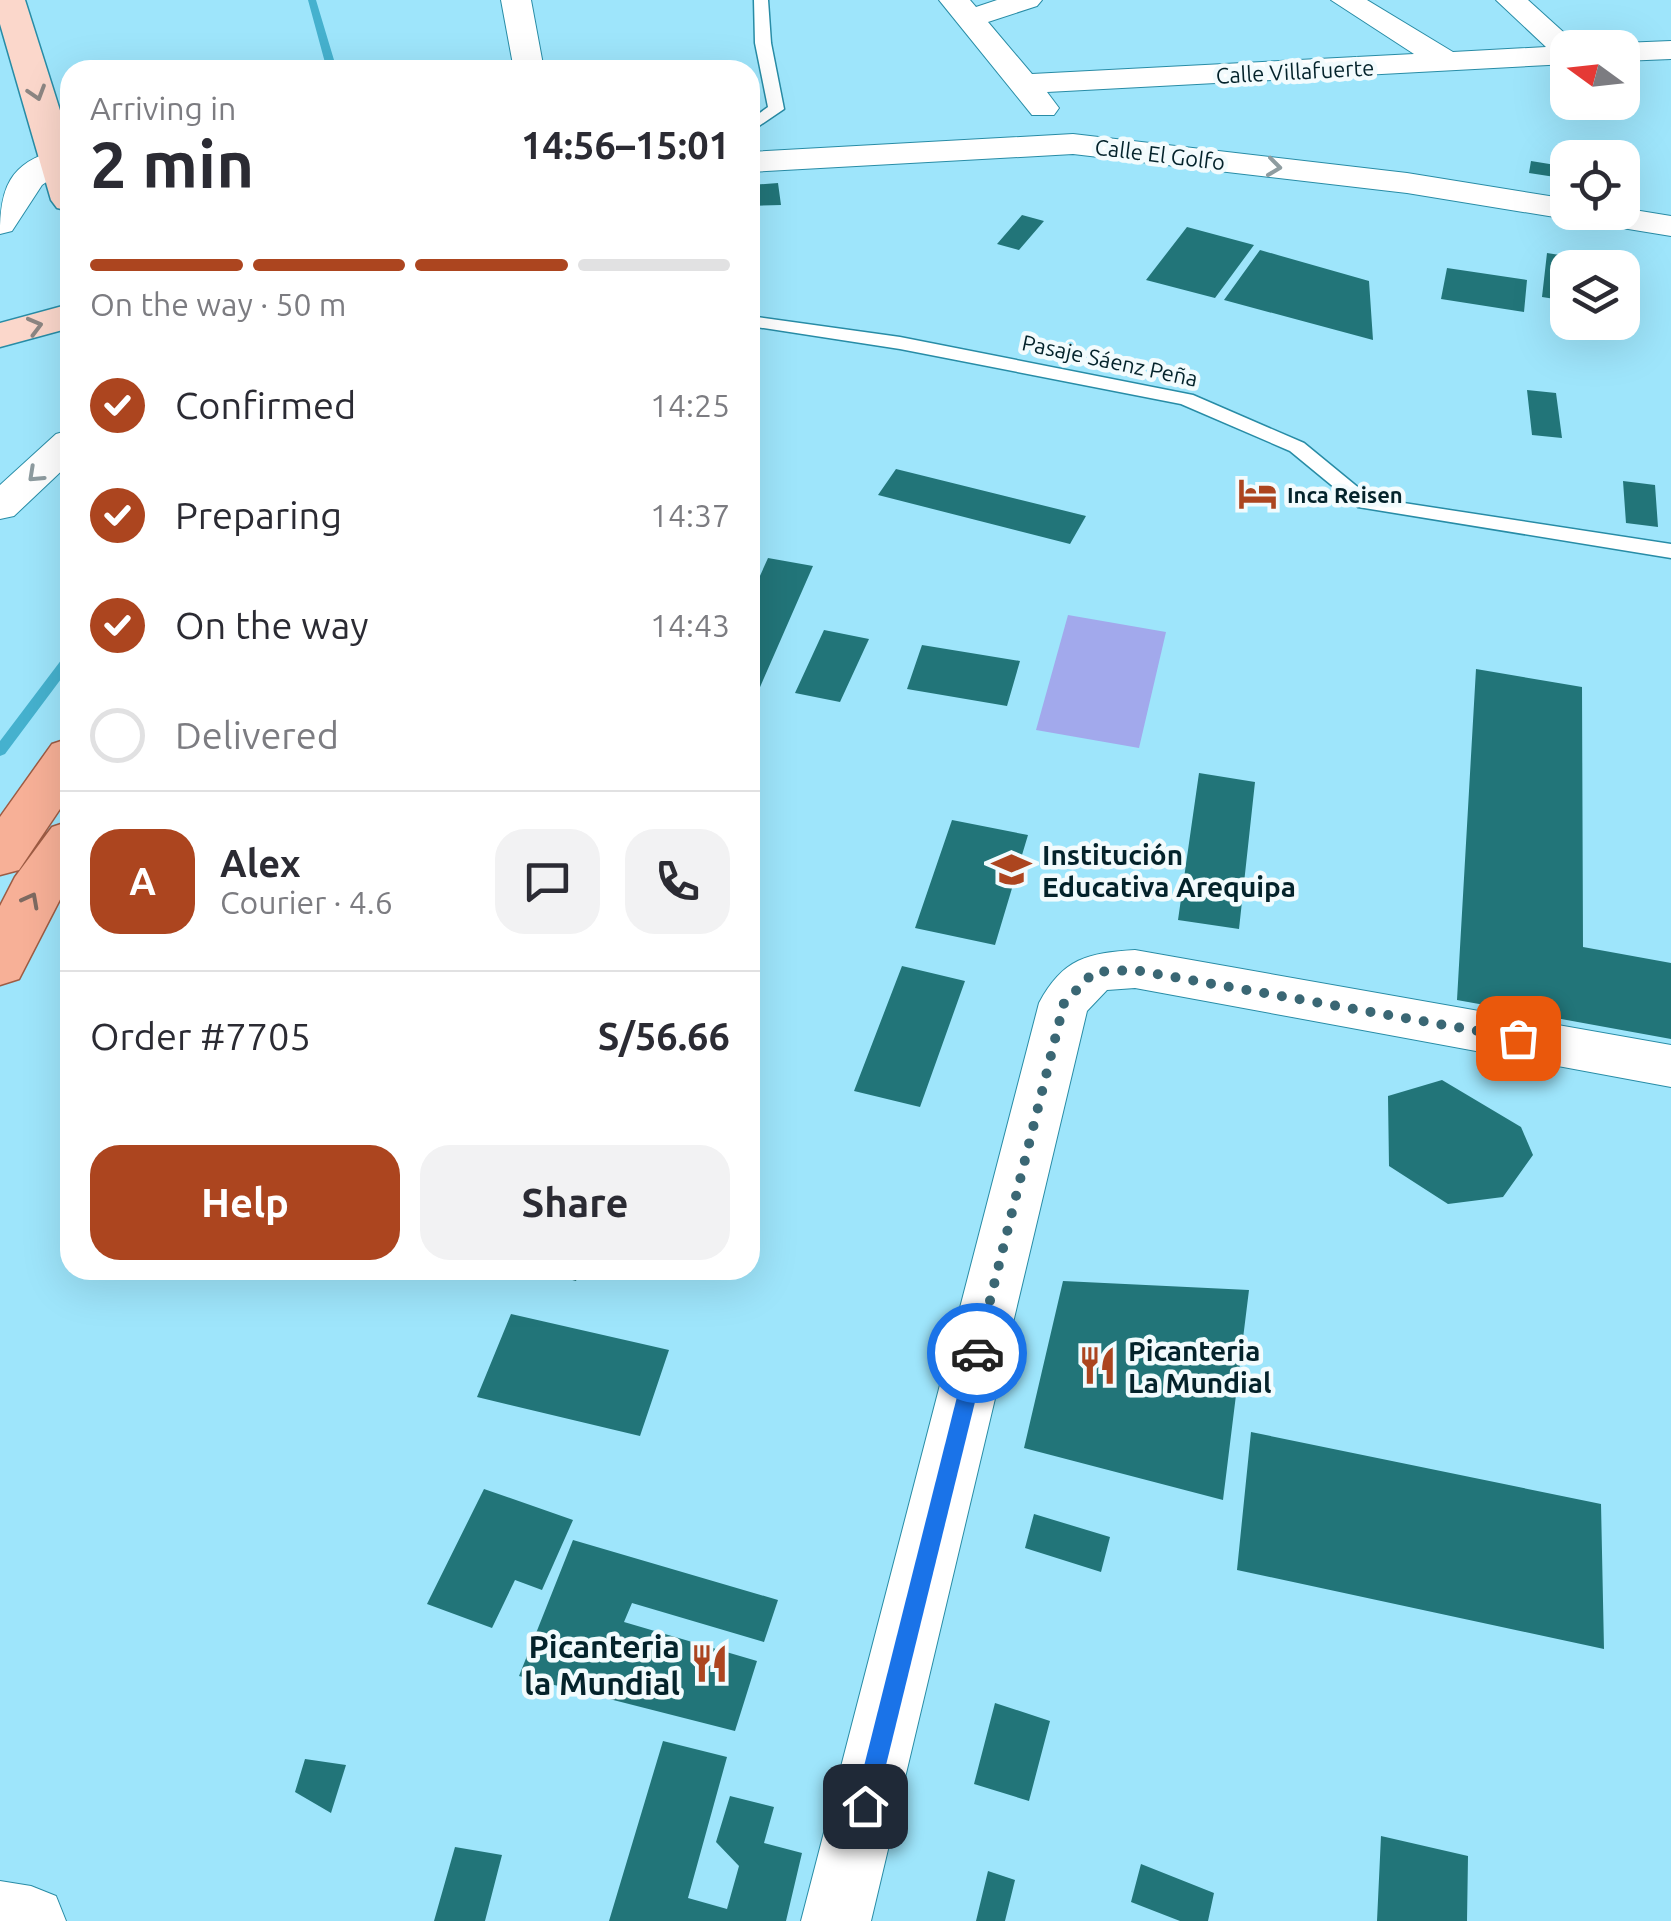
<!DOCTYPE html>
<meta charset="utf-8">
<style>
:root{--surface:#fff;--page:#f2f2f3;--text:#2b2b33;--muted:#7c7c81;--line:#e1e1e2;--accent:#ac451f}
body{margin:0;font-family:Ubuntu,sans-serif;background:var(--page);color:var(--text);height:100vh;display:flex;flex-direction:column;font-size:38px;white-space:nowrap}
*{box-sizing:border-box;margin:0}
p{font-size:32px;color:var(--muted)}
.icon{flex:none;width:55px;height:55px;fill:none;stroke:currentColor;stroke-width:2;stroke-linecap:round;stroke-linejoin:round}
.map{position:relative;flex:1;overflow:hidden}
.sheet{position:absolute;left:60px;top:60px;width:700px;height:1220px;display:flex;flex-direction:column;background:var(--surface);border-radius:30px;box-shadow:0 10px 40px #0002}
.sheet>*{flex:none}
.needle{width:65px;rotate:285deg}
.tools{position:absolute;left:1550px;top:30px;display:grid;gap:20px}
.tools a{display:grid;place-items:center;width:90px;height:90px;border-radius:20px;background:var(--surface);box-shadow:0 10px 40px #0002;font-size:50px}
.pin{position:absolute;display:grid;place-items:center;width:85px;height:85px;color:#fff;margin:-42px;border-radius:20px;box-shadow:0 5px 15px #0006}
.courier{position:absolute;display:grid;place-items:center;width:100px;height:100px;margin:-50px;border:8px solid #1a73e8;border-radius:50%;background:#fff;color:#222;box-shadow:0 2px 12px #0007}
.headline em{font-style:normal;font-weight:600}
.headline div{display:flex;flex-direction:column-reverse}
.headline{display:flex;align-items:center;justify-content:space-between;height:170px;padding:0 30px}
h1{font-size:65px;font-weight:600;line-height:75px}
.bar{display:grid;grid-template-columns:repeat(4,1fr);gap:15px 10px;align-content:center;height:120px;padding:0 30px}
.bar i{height:12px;border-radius:8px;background:var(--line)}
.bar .active{background:var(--accent)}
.bar p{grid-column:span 4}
.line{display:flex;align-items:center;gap:25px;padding:0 30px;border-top:2px solid var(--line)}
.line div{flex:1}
.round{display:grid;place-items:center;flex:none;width:105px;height:105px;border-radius:30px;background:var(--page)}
ol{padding:0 30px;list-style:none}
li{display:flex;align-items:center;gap:30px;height:110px}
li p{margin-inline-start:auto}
li .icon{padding:10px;border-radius:50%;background:var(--accent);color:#fff;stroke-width:4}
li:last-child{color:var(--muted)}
li i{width:55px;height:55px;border:5px solid var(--line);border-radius:50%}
.primary-button{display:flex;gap:20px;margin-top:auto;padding:20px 30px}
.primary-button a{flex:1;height:115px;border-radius:30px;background:var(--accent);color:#fff;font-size:40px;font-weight:600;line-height:115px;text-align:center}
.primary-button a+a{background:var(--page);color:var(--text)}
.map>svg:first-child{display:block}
.green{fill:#a2a9ec}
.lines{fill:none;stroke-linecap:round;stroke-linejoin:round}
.stream{fill:#45b1ce;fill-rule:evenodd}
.building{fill:#227579}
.lane-casing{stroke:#288ca6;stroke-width:3}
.street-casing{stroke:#288ca6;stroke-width:2}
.secondary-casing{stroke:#288ca6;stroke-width:3}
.primary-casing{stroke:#9e5c44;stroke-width:3}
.lane{fill:#fff;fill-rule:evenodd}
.street{fill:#fff;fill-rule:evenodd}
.secondary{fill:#fbd7cb;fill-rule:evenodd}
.primary{fill:#f7b097;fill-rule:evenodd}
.oneway{stroke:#8c8683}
.oneway2{stroke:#8e9ca0}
.oneway3{stroke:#7e6a61}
.route{fill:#1a73e8}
.done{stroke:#3a6774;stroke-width:10;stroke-dasharray:0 18}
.labels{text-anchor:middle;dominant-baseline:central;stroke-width:9;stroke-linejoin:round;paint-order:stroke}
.far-street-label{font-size:22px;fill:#04232b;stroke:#f2fbfd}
.far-poi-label{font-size:22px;font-weight:bold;fill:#04232b;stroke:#f2fbfd;text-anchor:start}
.poi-label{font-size:28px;font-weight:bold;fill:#04232b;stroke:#f2fbfd;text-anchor:start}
.near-poi-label{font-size:32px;font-weight:bold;fill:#04232b;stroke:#f2fbfd;text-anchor:end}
</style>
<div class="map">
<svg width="1671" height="1921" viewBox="0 0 1671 1921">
<rect width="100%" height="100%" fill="#9ee5fb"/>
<!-- green -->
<path class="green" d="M1068 615 1166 632 1139 748 1036 730Z"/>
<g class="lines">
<!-- stream -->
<path class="stream" d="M308 0H316L337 70H327Z
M70 654V667L5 754 0 756V741L65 655Z"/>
</g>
<!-- building -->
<path class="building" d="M1531 161 1568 167V179L1529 173Z
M778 183 781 205 750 206V185Z
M1022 215 1044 221 1019 250 997 244Z
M1187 227 1254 245 1215 298 1146 280Z
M1260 250 1369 281 1373 340 1224 300Z
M1547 253 1611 263V268H1568V301L1542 297Z
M1447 268 1527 280 1524 312 1441 299Z
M1527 390 1556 393 1562 438 1532 435Z
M896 469 1086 516 1070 544 878 495Z
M1623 481 1655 485 1658 527 1626 523Z
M768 558 813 566 750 710V598Z
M824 630 869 639 840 702 795 693Z
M922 645 1020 661 1007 706 907 689Z
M1476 669 1582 687 1583 947 1671 963V1039L1457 1000Z
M1199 773 1255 782 1239 929 1178 920Z
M952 820 1028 835 995 945 915 928Z
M902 966 965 981 920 1107 854 1091Z
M1442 1080 1521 1127 1533 1155 1503 1197 1448 1204 1389 1166 1388 1096Z
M535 1270H580L576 1281Z
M1063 1281 1249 1290 1223 1500 1024 1448Z
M511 1314 669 1350 640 1436 477 1397Z
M1251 1432 1601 1504 1604 1649 1237 1570Z
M484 1489 573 1520 542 1590 515 1580 492 1628 427 1604Z
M1034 1514 1110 1537 1101 1572 1025 1548Z
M573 1540 778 1600 764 1642 632 1603 624 1622 757 1661 735 1731 519 1676Z
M995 1703 1050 1721 1029 1801 974 1784Z
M663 1741 727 1757 688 1898 727 1909 739 1866 716 1842 730 1796 774 1807 764 1843 802 1853 786 1921H609Z
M305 1759 346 1765 331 1813 295 1792Z
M1381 1836 1468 1856 1467 1921H1377Z
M455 1847 502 1855 485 1921H434Z
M1141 1864 1214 1893 1208 1921H1180L1131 1902Z
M988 1871 1015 1880 1005 1921H976Z"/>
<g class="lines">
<defs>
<path id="lane" d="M754 0H768L771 43 784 109 750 132V120L768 107 755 43Z
M750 316 900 337 1193 395 1304 443 1371 498 1671 544V558L1358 507 1290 451 1181 404 900 349 750 326Z"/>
<path id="street" d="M501 0H531L544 70H514Z
M939 0H970L976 7 997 0H1042L1037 6 988 22 1032 74 1414 54 1331 0H1367L1453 52 1546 47 1496 0H1528L1581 48H1568V64L1047 92 1059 108 1054 115H1032Z
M1671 41V59L1622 61V48H1610L1622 43Z
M1073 134 1407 173 1568 199V212H1622V208L1671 216V236L1407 193 1073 154 750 172V152Z
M58 150 70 153V166L42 185 12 231 0 234C0 189 9 162 58 150Z
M70 430V463L14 516 0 519V485L56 434Z
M1135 950 1671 1045V1087L1135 988 1107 990 1087 1011 871 1921H801L1039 1003C1063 958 1088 953 1135 950Z
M0 1881 31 1886 56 1896 66 1921H0Z"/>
<path id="secondary" d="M0 0H25L70 142V211L57 208 51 200 0 24Z
M70 304V328L0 347V323Z"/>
<path id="primary" d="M70 738V794L19 870 0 875V817L52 744Z
M70 821V880L19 979 0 985V906L15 877 52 827Z"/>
</defs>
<!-- lane casing -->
<use href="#lane" class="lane-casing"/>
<!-- street casing -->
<use href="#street" class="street-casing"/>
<!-- secondary casing -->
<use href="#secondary" class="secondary-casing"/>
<!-- primary casing -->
<use href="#primary" class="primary-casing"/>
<!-- lane -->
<use href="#lane" class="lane"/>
<!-- street -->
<use href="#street" class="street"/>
<!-- secondary -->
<use href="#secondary" class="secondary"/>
<!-- primary -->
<use href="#primary" class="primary"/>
</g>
<!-- one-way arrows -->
<defs><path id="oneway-chevron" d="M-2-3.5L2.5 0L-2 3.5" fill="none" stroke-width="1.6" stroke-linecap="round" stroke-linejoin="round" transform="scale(2.5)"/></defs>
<g class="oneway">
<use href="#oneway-chevron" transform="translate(37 93) rotate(73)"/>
<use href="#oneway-chevron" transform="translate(35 326) rotate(-15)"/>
</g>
<g class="oneway2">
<use href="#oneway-chevron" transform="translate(1274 167) rotate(7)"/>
<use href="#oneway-chevron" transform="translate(35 475) rotate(137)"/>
</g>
<use class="oneway3" href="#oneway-chevron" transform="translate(31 900) rotate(-62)"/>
<!-- route -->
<path class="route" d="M977 1344 987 1353 876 1806 873 1814 865 1817 857 1814 854 1806 968 1353Z"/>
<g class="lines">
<!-- done -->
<path class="done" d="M977 1353 1064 1003 1094 972 1134 970 1518 1038"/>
</g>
<!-- icons -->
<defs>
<symbol id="hotel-bare" viewBox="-9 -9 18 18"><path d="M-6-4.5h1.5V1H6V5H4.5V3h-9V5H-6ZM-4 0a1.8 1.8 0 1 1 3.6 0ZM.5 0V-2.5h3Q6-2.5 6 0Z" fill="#ac451f" stroke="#f2fbfd" stroke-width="2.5" paint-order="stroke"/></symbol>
<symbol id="school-bare" viewBox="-9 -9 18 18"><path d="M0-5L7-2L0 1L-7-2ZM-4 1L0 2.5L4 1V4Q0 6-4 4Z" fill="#ac451f" stroke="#f2fbfd" stroke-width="2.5" paint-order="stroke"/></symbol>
<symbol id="restaurant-bare" viewBox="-9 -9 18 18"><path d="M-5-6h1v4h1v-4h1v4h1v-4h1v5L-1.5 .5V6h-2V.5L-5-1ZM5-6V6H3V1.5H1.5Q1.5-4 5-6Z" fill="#ac451f" stroke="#f2fbfd" stroke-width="2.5" paint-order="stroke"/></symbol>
</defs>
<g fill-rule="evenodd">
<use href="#hotel-bare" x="1230" y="466" width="55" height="55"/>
<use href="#school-bare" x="984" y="842" width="55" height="55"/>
<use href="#restaurant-bare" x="1070" y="1338" width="55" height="55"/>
<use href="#restaurant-bare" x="682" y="1636" width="55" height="55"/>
</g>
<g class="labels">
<!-- far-street labels -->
<g class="far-street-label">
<text transform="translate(1295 71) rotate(-3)">Calle Villafuerte</text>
<text transform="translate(1160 154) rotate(7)">Calle El Golfo</text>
<text transform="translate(1110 360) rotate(12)">Pasaje Sáenz Peña</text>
</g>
<!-- far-poi labels -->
<g class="far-poi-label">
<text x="1287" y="494">Inca Reisen</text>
</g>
<!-- poi labels -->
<g class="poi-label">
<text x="1042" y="854">Institución<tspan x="1042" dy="32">Educativa Arequipa</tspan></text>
<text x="1128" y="1350">Picanteria<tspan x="1128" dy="32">La Mundial</tspan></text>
</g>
<!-- near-poi labels -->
<g class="near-poi-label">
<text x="680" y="1646">Picanteria<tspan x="680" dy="37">la Mundial</tspan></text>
</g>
</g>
</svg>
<div class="tools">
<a><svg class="needle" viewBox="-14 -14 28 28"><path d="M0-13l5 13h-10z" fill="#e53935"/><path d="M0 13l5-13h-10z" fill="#7c7c81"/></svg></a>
<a><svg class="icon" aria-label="locate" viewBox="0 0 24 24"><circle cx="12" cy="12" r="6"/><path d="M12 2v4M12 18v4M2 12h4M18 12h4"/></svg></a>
<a><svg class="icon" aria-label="layers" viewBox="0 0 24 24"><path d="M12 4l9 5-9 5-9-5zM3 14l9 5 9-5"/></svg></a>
</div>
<div class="pin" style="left:1518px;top:1038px;background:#ea580c"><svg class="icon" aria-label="bag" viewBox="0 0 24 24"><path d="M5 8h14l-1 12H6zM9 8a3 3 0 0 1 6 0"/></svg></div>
<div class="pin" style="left:865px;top:1806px;background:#1f2937"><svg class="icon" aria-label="home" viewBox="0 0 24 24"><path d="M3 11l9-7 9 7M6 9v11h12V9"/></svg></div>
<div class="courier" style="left:977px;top:1353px"><svg class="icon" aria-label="car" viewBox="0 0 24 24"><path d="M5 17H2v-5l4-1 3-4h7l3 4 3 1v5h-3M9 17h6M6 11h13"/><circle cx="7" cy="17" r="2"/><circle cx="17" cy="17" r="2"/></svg></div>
<section class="sheet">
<div class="headline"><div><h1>2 min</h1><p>Arriving in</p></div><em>14:56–15:01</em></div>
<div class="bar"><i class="active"></i><i class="active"></i><i class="active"></i><i></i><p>On the way · 50 m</p></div>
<ol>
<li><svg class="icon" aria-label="check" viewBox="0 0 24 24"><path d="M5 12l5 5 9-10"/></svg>Confirmed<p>14:25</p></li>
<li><svg class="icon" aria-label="check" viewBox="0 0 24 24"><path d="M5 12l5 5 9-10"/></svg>Preparing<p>14:37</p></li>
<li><svg class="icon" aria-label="check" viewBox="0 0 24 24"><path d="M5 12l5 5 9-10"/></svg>On the way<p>14:43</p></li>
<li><i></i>Delivered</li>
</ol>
<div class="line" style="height:180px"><b class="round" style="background:var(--accent);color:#fff">A</b><div><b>Alex</b><p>Courier · 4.6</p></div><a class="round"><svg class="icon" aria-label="chat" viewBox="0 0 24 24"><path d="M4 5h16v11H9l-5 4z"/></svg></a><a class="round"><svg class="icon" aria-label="phone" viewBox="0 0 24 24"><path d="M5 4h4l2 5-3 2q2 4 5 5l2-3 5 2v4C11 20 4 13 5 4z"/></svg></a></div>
<div class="line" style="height:130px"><div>Order #7705</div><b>S/56.66</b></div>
<div class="primary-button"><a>Help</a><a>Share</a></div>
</section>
</div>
